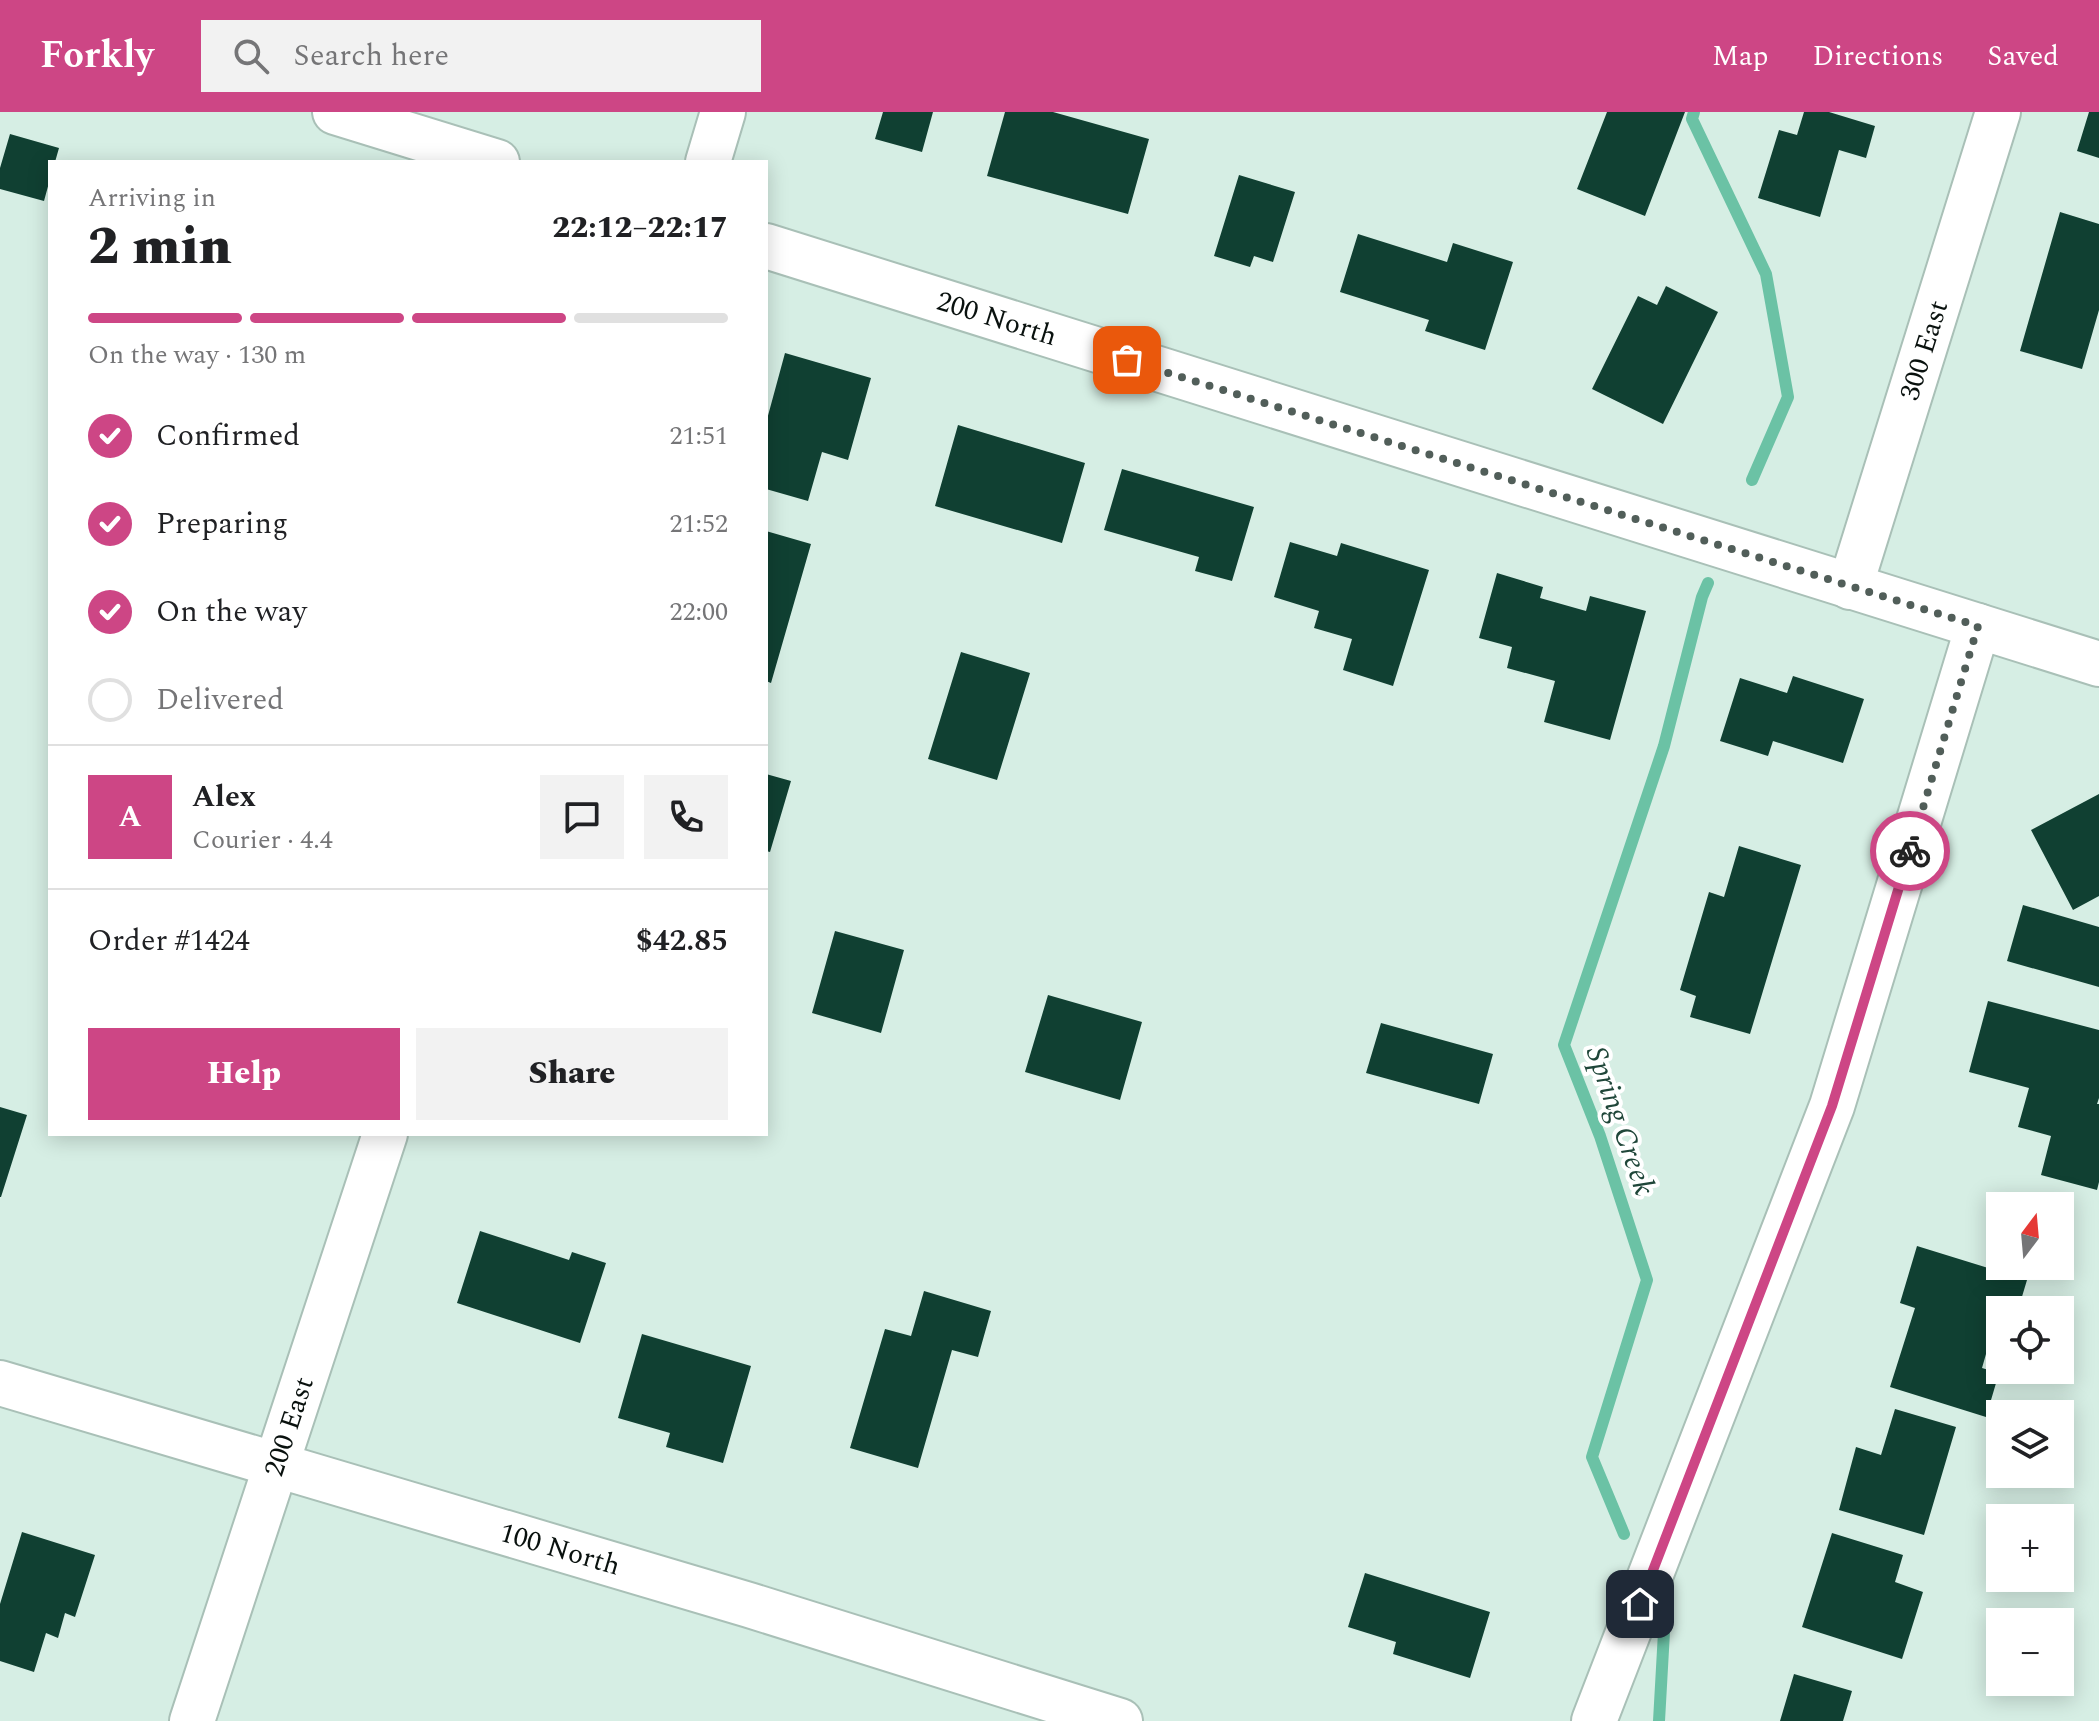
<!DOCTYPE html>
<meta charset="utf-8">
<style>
:root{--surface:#fff;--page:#f2f2f2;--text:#202124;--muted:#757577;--line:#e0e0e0;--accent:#cd4685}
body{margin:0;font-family:Spectral,serif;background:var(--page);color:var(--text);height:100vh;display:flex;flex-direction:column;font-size:30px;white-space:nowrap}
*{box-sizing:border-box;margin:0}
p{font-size:26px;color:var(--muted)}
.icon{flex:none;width:44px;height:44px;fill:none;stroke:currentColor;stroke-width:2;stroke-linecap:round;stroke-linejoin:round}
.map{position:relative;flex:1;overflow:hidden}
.drawer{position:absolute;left:48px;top:48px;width:720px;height:976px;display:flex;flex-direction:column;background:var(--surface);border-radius:0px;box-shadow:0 4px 20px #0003}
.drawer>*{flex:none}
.needle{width:52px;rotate:16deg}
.buttons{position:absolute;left:1986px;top:1080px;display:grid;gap:16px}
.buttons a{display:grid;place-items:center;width:88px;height:88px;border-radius:0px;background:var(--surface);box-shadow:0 4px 20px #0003;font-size:40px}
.pin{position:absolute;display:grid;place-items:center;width:68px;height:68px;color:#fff;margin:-34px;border-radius:16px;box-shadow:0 4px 12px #0006}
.courier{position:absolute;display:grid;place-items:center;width:80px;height:80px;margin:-40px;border:6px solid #cd4685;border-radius:50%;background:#fff;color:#222;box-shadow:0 2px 10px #0007}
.head em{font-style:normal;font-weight:800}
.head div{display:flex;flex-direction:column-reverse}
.head{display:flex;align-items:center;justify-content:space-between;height:136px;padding:0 40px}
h1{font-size:52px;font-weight:800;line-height:60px}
.bar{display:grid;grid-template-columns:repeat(4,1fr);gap:12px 8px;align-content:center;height:96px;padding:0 40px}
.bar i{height:10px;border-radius:6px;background:var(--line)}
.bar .active{background:var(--accent)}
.bar p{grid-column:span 4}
.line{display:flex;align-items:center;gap:20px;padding:0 40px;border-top:2px solid var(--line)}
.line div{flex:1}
.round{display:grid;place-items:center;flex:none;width:84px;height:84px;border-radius:0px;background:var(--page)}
ol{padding:0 40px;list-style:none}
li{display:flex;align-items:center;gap:24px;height:88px}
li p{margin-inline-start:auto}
li .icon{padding:8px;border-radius:50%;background:var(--accent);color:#fff;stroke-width:4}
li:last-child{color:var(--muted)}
li i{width:44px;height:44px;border:4px solid var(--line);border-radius:50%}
.action{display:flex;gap:16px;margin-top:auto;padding:16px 40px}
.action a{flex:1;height:92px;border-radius:0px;background:var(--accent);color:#fff;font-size:32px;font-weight:800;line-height:92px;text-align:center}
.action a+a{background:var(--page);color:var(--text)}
header{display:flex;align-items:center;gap:48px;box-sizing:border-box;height:112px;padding:0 40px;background:var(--accent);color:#fff}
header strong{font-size:38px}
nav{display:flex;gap:44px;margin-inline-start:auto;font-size:28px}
.search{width:560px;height:72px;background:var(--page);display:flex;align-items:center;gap:20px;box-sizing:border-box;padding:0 28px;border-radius:0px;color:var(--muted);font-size:30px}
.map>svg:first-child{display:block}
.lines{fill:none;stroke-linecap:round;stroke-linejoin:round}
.stream{stroke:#6bc2a5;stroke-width:12}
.building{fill:#104032}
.minor-casing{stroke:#a9c0b7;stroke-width:48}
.minor{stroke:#fff;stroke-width:44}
.done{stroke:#515e59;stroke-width:8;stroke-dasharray:0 14.4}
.route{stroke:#cd4685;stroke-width:10}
.labels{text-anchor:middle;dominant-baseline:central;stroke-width:8;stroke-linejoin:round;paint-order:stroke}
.street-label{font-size:28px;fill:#09110e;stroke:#fff}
.water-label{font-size:30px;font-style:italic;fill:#1f4639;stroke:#fff}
</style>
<header>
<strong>Forkly</strong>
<div class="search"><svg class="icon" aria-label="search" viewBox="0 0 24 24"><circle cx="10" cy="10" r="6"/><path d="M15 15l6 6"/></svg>Search here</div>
<nav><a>Map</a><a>Directions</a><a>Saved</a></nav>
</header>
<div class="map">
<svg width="2099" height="1609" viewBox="0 0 2099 1609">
<rect width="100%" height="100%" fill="#d6eee4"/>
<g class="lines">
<!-- stream -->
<path class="stream" d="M1694 0 1692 7 1766 162 1788 285 1752 368
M1624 1422 1592 1345 1647 1168 1600 1024 1564 933 1664 634 1702 485 1708 471
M1659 1507 1664 1520 1659 1609"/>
</g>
<!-- building -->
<path class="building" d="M883 0H933L922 40 875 27Z
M1005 0H1053L1149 27 1128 102 987 64Z
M1607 0H1685L1645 104 1577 77Z
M1804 0H1829L1875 14 1866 46 1839 38 1820 105 1758 86 1779 18 1797 23Z
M2089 0H2099V46L2077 39Z
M10 22 59 36 55 50H50V67L44 89 0 77V56Z
M1239 63 1295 80 1273 150 1254 144 1250 155 1214 144Z
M2060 100 2099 112V198L2082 257 2020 239Z
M1358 122 1447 150 1453 131 1513 150 1485 238 1425 219 1429 208 1340 180Z
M1666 174 1718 200 1663 312 1592 277 1638 184 1657 193Z
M785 241 871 266 848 348 822 340 808 389 766 377V311Z
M958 313 1085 351 1062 431 935 394Z
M1122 357 1254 395 1232 469 1195 459 1199 445 1104 418Z
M766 419 811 432 771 571 766 569Z
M1290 430 1337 444 1341 431 1429 458 1393 574 1343 558 1352 527 1314 516 1319 499 1274 485Z
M1497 461 1543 475 1540 486 1586 499 1590 484 1646 499 1610 628 1544 610 1555 569 1507 556 1512 535 1479 526Z
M961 540 1030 561 997 668 928 647Z
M1793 564 1864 587 1843 651 1773 629 1768 644 1720 629 1740 566 1787 581Z
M766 662 791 669 770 740 766 739Z
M2099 682V784L2073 798 2031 718Z
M1739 734 1801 753 1750 922 1690 905 1696 884 1680 878 1709 780 1724 785Z
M2023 793 2099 815V875L2007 849Z
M835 819 904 838 881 921 812 901Z
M1048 883 1142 910 1120 988 1025 960Z
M1988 889 2099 918V986L2097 992H2099V1070L2097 1078 2041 1063 2051 1024 2018 1015 2029 976 1969 960Z
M1381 911 1493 942 1479 992 1366 961Z
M0 995 27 1003 1 1085H0Z
M480 1119 569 1148 572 1140 606 1151 580 1231 457 1191Z
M1917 1134 2027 1168 2018 1198H2000V1230L1990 1228 1982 1256 1999 1261 1986 1305 1890 1275 1915 1196 1900 1191Z
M924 1179 991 1199 978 1245 952 1238 918 1356 850 1336 885 1217 911 1224Z
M642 1222 751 1254 723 1351 666 1335 670 1321 618 1306Z
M1895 1297 1956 1315 1924 1423 1839 1398 1856 1335 1881 1343Z
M22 1420 95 1443 75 1505 65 1501 58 1526 46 1521 34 1560 0 1549V1492Z
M1832 1421 1903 1443 1895 1470 1923 1480 1902 1547 1802 1515Z
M1365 1461 1490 1500 1470 1566 1393 1542 1396 1530 1348 1515Z
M1794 1562 1852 1579 1843 1609H1780Z"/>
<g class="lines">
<defs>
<g id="minor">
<path d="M335 0 497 50"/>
<path d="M708 50 723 0"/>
<path id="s1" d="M766 134 2099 552"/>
<path id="s2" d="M1850 475 1998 0"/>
<path id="s3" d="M0 1271 749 1493 1120 1609"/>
<path id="s4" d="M192 1609 385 1022"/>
<path d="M1594 1609 1832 994 1978 514"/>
</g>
</defs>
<!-- minor casing -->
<use href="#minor" class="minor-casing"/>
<!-- minor -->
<use href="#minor" class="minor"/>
</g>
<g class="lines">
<!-- done -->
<path class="done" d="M1127 248 1978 514 1910 739"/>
<!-- route -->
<path class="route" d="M1640 1492 1832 994 1910 739"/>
</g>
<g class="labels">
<!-- street labels -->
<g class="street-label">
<text stroke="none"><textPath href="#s1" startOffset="242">200 North</textPath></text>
<text stroke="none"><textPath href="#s2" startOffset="248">300 East</textPath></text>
<text stroke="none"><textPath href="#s4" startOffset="310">200 East</textPath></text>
<text stroke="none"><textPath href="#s3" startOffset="584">100 North</textPath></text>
</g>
<!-- water labels -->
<g class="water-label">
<text transform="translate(1620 1009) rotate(71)">Spring Creek</text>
</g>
</g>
</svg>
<div class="buttons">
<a><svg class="needle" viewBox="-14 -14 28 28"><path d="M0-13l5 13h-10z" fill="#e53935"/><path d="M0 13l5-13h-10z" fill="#757577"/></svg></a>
<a><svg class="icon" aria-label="locate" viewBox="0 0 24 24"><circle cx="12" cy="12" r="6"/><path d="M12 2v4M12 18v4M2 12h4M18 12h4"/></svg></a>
<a><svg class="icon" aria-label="layers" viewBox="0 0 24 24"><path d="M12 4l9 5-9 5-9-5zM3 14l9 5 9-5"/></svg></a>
<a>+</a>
<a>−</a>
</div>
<div class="pin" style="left:1127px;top:248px;background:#ea580c"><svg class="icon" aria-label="bag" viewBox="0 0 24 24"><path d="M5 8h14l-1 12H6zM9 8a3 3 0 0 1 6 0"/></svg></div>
<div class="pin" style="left:1640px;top:1492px;background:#1f2937"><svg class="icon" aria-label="home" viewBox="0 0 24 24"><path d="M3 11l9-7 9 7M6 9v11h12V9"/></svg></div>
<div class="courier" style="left:1910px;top:739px"><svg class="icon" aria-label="bike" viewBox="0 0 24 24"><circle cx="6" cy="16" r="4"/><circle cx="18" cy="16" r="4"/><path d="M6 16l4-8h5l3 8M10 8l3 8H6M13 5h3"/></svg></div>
<section class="drawer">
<div class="head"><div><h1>2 min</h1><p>Arriving in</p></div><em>22:12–22:17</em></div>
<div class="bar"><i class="active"></i><i class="active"></i><i class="active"></i><i></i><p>On the way · 130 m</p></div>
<ol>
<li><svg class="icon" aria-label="check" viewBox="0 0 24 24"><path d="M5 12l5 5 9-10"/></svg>Confirmed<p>21:51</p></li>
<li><svg class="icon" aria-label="check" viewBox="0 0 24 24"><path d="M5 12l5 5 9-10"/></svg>Preparing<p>21:52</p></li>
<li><svg class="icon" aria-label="check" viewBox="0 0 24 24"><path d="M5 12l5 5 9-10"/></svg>On the way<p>22:00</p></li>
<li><i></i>Delivered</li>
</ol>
<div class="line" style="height:144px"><b class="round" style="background:var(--accent);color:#fff">A</b><div><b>Alex</b><p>Courier · 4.4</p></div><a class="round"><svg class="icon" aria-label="chat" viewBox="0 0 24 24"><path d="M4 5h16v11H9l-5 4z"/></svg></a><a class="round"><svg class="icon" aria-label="phone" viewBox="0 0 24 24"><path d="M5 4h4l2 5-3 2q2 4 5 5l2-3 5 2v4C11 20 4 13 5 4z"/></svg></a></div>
<div class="line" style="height:104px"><div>Order #1424</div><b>$42.85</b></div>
<div class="action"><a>Help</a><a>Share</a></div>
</section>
</div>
